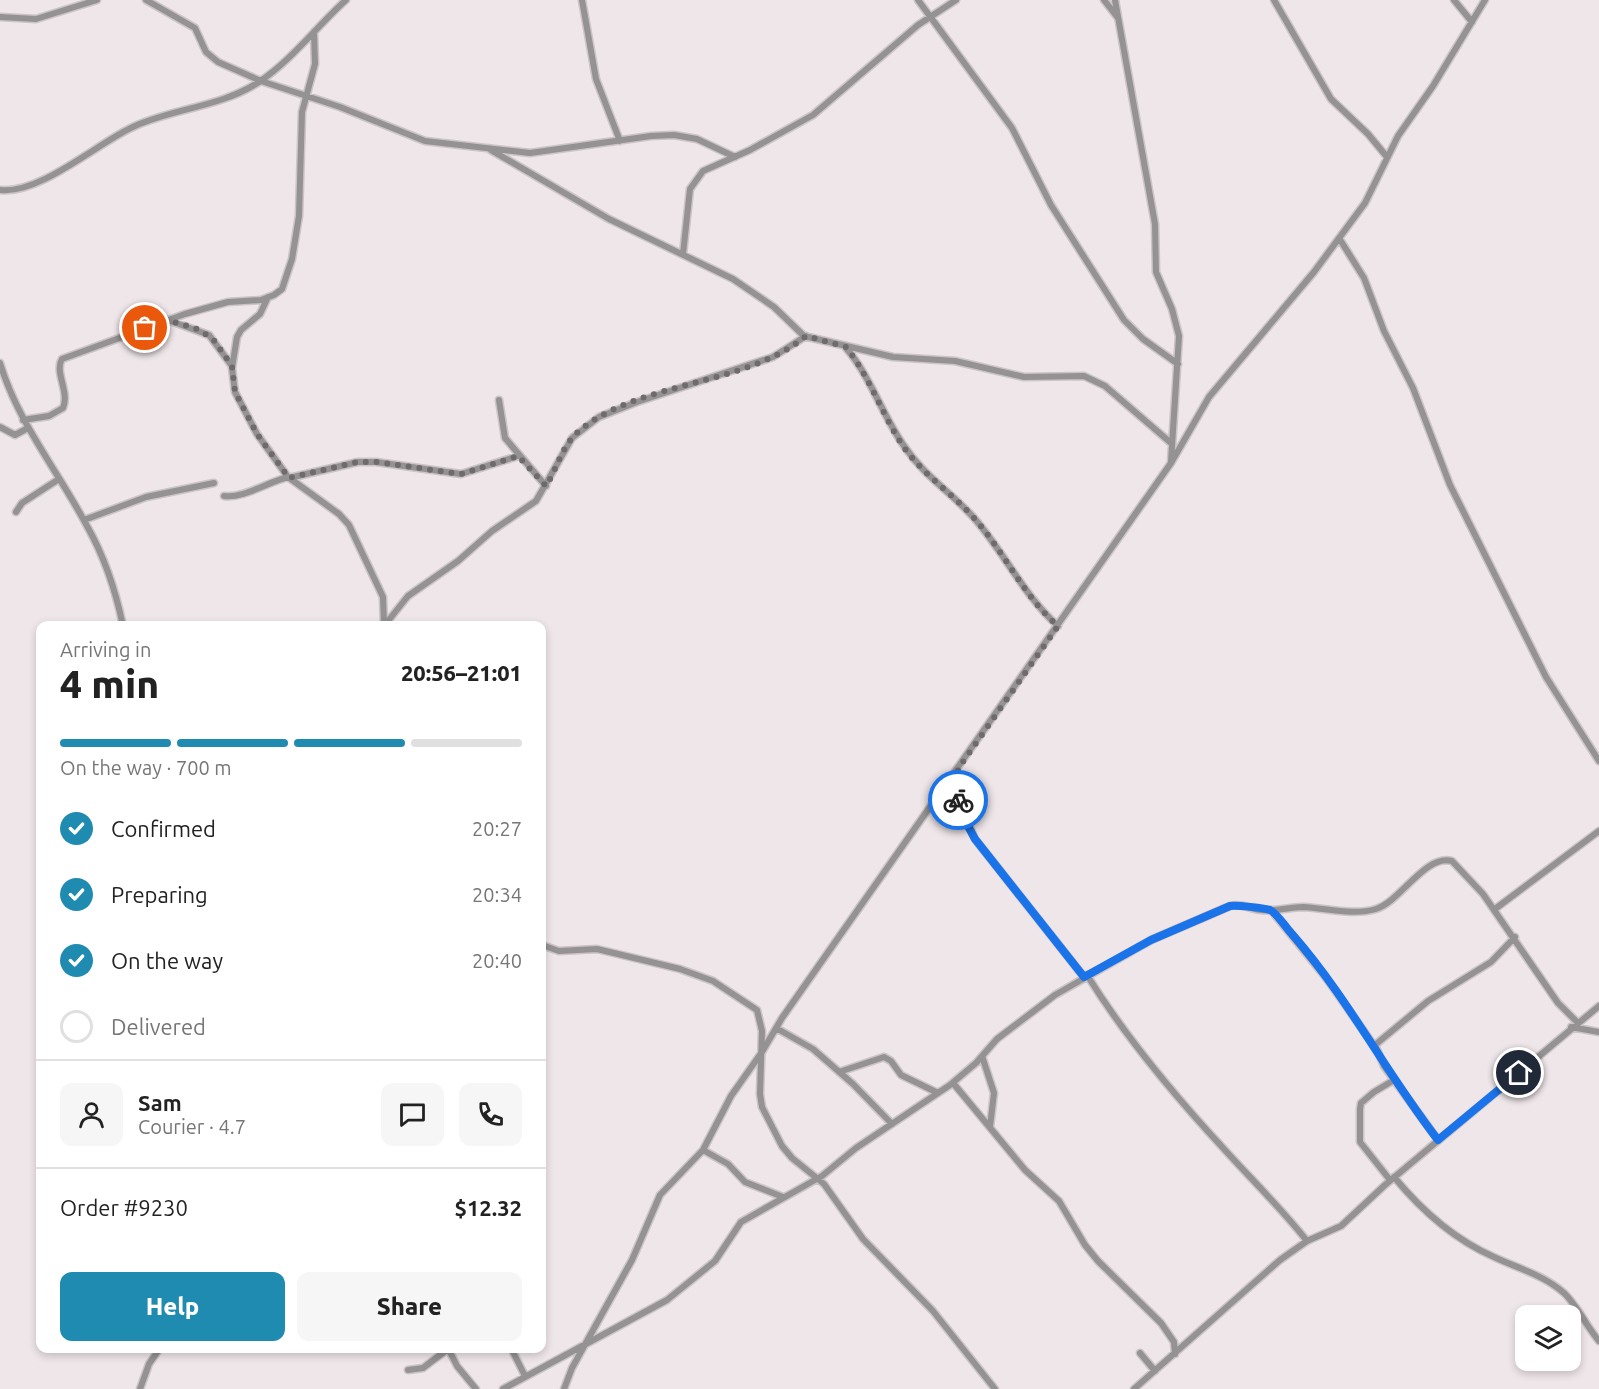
<!DOCTYPE html>
<meta charset="utf-8">
<style>
:root{--surface:#fff;--page:#f6f6f6;--text:#222;--muted:#767676;--line:#e0e0e0;--accent:#1f8bb1}
body{margin:0;font-family:Ubuntu,sans-serif;background:var(--page);color:var(--text);height:100vh;display:flex;flex-direction:column;font-size:22px;white-space:nowrap}
*{box-sizing:border-box;margin:0}
p{font-size:20px;color:var(--muted)}
.icon{flex:none;width:33px;height:33px;fill:none;stroke:currentColor;stroke-width:2;stroke-linecap:round;stroke-linejoin:round}
.map{position:relative;flex:1;overflow:hidden}
.panel{position:absolute;left:36px;top:621px;width:510px;height:732px;display:flex;flex-direction:column;background:var(--surface);border-radius:12px;box-shadow:0 3px 9px #0003}
.panel>*{flex:none}
.tools{position:absolute;left:1515px;top:1305px;display:grid;gap:12px}
.tools a{display:grid;place-items:center;width:66px;height:66px;border-radius:12px;background:var(--surface);box-shadow:0 3px 9px #0003;font-size:30px}
.pin{position:absolute;display:grid;place-items:center;width:51px;height:51px;color:#fff;margin:-26px;border:3px solid #fff;border-radius:50%;box-shadow:0 2px 6px #0007}
.courier{position:absolute;display:grid;place-items:center;width:60px;height:60px;margin:-30px;border:4px solid #1a73e8;border-radius:50%;background:#fff;color:#222;box-shadow:0 2px 8px #0007}
.headline em{font-style:normal;font-weight:800}
.headline div{display:flex;flex-direction:column-reverse}
.headline{display:flex;align-items:center;justify-content:space-between;height:102px;padding:0 24px}
h1{font-size:39px;font-weight:800;line-height:45px}
.bar{display:grid;grid-template-columns:repeat(4,1fr);gap:9px 6px;align-content:center;height:72px;padding:0 24px}
.bar i{height:8px;border-radius:4px;background:var(--line)}
.bar .on{background:var(--accent)}
.bar p{grid-column:span 4}
.line{display:flex;align-items:center;gap:15px;padding:0 24px;border-top:2px solid var(--line)}
.line div{flex:1}
.round{display:grid;place-items:center;flex:none;width:63px;height:63px;border-radius:12px;background:var(--page)}
ol{padding:0 24px;list-style:none}
li{display:flex;align-items:center;gap:18px;height:66px}
li p{margin-inline-start:auto}
li .icon{padding:6px;border-radius:50%;background:var(--accent);color:#fff;stroke-width:4}
li:last-child{color:var(--muted)}
li i{width:33px;height:33px;border:3px solid var(--line);border-radius:50%}
.primary-button{display:flex;gap:12px;margin-top:auto;padding:12px 24px}
.primary-button a{flex:1;height:69px;border-radius:12px;background:var(--accent);color:#fff;font-size:24px;font-weight:800;line-height:69px;text-align:center}
.primary-button a+a{background:var(--page);color:var(--text)}
.map>svg:first-child{display:block}
.lines{fill:none;stroke-linecap:round;stroke-linejoin:round}
.minor-casing{stroke:#ccc4c6;stroke-width:9}
.minor{stroke:#959293;stroke-width:6}
.done{stroke:#6f6a6c;stroke-width:6;stroke-dasharray:0 10.8}
.route{stroke:#1a73e8;stroke-width:8}
</style>
<div class="map">
<svg width="1599" height="1389" viewBox="0 0 1599 1389">
<rect width="100%" height="100%" fill="#efe6e9"/>
<g class="lines">
<defs>
<path id="minor" d="M146 0 195 28 206 52 218 62 261 81 340 107 425 141 530 153 651 136 674 135 697 139 735 157
M582 0 596 79 620 141
M918 0 1012 128 1051 205 1124 320 1143 339 1178 364
M1104 0 1118 18
M1115 0 1155 224 1156 272 1172 309 1179 336 1171 462
M1274 0 1331 99 1368 134 1387 157
M1454 0 1472 22
M0 17 36 19 97 0
M489 149 609 219 733 279 774 307 804 336 893 357 955 361 1024 377 1084 376 1105 386 1171 443
M0 190C40 195 100 141 135 126 175 108 221 107 259 82 292 60 317 26 346 0
M1339 238 1364 278 1384 331 1413 388 1450 485 1546 677 1599 761
M683 254 690 189 703 171 750 150 813 115 918 25 956 0
M268 297 260 314 241 330 237 337 232 368 235 392 257 434 288 477 339 514 349 525 383 597 384 624
M168 320 209 335 232 366
M846 348C871 377 882 415 904 446 924 476 951 492 974 518 1004 552 1024 596 1058 626
M0 363C18 423 58 471 87 526 104 556 116 592 123 626
M499 400 505 438 546 486
M23 420 49 416 63 408C70 392 54 372 62 359L185 314 228 302 261 300 274 295 282 289 292 259 299 216 302 112 315 64 314 32
M0 427 15 435 28 428
M289 478 358 462H376L461 474 518 456
M224 496C242 499 268 482 288 477
M16 512 22 503 59 479
M84 520 146 497 214 483
M384 626 408 596 458 561 492 531 536 501 572 438 599 417 637 402 773 357 806 336
M957 771 958 801 975 839 1084 977
M1495 909 1599 831
M1271 910 1327 979 1375 1047
M542 945 559 951 597 949 680 969 713 981 757 1010 762 1031 760 1094 762 1107 782 1146 792 1158 824 1184 863 1239 933 1311 995 1389
M1087 975C1126 1038 1174 1095 1224 1149 1252 1180 1281 1208 1307 1241
M1571 1027 1599 1032
M776 1028 813 1049 853 1084 892 1124
M982 1056 994 1093 990 1127
M839 1072 884 1057 891 1061 901 1075 938 1093
M953 1083 1025 1170 1059 1201 1085 1245 1098 1261 1161 1323 1174 1342 1175 1354
M1438 1140 1384 1066 1375 1045 1428 1001 1491 962 1515 937
M703 1150 728 1164 745 1182 783 1197
M1394 1177C1422 1211 1453 1239 1494 1257 1517 1268 1544 1275 1564 1293 1577 1305 1587 1327 1599 1341
M1390 1180 1360 1142V1109L1361 1103 1374 1092 1394 1080
M448 1348 457 1366 476 1389
M511 1348 525 1376
M1140 1353 1155 1371
M408 1370 423 1368 448 1349
M140 1389 149 1364 160 1348
M503 1389 667 1300 715 1261 741 1222 822 1176 856 1148 950 1085 976 1063 997 1039 1055 995 1151 940 1230 906C1242 903 1250 909 1261 910 1275 912 1289 907 1303 907 1326 908 1353 916 1376 909 1401 901 1425 854 1452 861L1483 894 1558 1003 1577 1022
M564 1389 572 1368 632 1260 660 1195 703 1150 731 1096 762 1052 782 1018 1171 463 1209 397 1314 272 1365 203 1398 136 1433 86 1485 0
M1134 1389 1280 1260 1307 1241 1341 1226 1385 1185 1599 1006"/>
</defs>
<!-- minor casing -->
<use href="#minor" class="minor-casing"/>
<!-- minor -->
<use href="#minor" class="minor"/>
</g>
<g class="lines">
<!-- done -->
<path class="done" d="M145 328 168 320 197 329 213 339 232 366 235 392 257 434 289 478 357 462H376L461 474 518 456 546 486C557 469 562 445 579 431 639 380 745 387 806 336L846 347C870 377 882 415 903 446 923 475 951 492 974 518 1004 551 1023 596 1058 626L958 769V800"/>
<!-- route -->
<path class="route" d="M958 800 962 815 975 839 1084 977 1151 940 1230 906C1236 905 1265 908 1270 910 1278 914 1286 928 1292 934 1348 998 1386 1073 1438 1140L1519 1073"/>
</g>
</svg>
<div class="tools">
<a><svg class="icon" aria-label="layers" viewBox="0 0 24 24"><path d="M12 4l9 5-9 5-9-5zM3 14l9 5 9-5"/></svg></a>
</div>
<div class="pin" style="left:145px;top:328px;background:#ea580c"><svg class="icon" aria-label="bag" viewBox="0 0 24 24"><path d="M5 8h14l-1 12H6zM9 8a3 3 0 0 1 6 0"/></svg></div>
<div class="pin" style="left:1519px;top:1073px;background:#1f2937"><svg class="icon" aria-label="home" viewBox="0 0 24 24"><path d="M3 11l9-7 9 7M6 9v11h12V9"/></svg></div>
<div class="courier" style="left:958px;top:800px"><svg class="icon" aria-label="bike" viewBox="0 0 24 24"><circle cx="6" cy="16" r="4"/><circle cx="18" cy="16" r="4"/><path d="M6 16l4-8h5l3 8M10 8l3 8H6M13 5h3"/></svg></div>
<section class="panel">
<div class="headline"><div><h1>4 min</h1><p>Arriving in</p></div><em>20:56–21:01</em></div>
<div class="bar"><i class="on"></i><i class="on"></i><i class="on"></i><i></i><p>On the way · 700 m</p></div>
<ol>
<li><svg class="icon" aria-label="check" viewBox="0 0 24 24"><path d="M5 12l5 5 9-10"/></svg>Confirmed<p>20:27</p></li>
<li><svg class="icon" aria-label="check" viewBox="0 0 24 24"><path d="M5 12l5 5 9-10"/></svg>Preparing<p>20:34</p></li>
<li><svg class="icon" aria-label="check" viewBox="0 0 24 24"><path d="M5 12l5 5 9-10"/></svg>On the way<p>20:40</p></li>
<li><i></i>Delivered</li>
</ol>
<div class="line" style="height:108px"><a class="round"><svg class="icon" aria-label="person" viewBox="0 0 24 24"><circle cx="12" cy="8" r="4"/><path d="M4 21q1-7 8-7t8 7"/></svg></a><div><b>Sam</b><p>Courier · 4.7</p></div><a class="round"><svg class="icon" aria-label="chat" viewBox="0 0 24 24"><path d="M4 5h16v11H9l-5 4z"/></svg></a><a class="round"><svg class="icon" aria-label="phone" viewBox="0 0 24 24"><path d="M5 4h4l2 5-3 2q2 4 5 5l2-3 5 2v4C11 20 4 13 5 4z"/></svg></a></div>
<div class="line" style="height:78px"><div>Order #9230</div><b>$12.32</b></div>
<div class="primary-button"><a>Help</a><a>Share</a></div>
</section>
</div>
